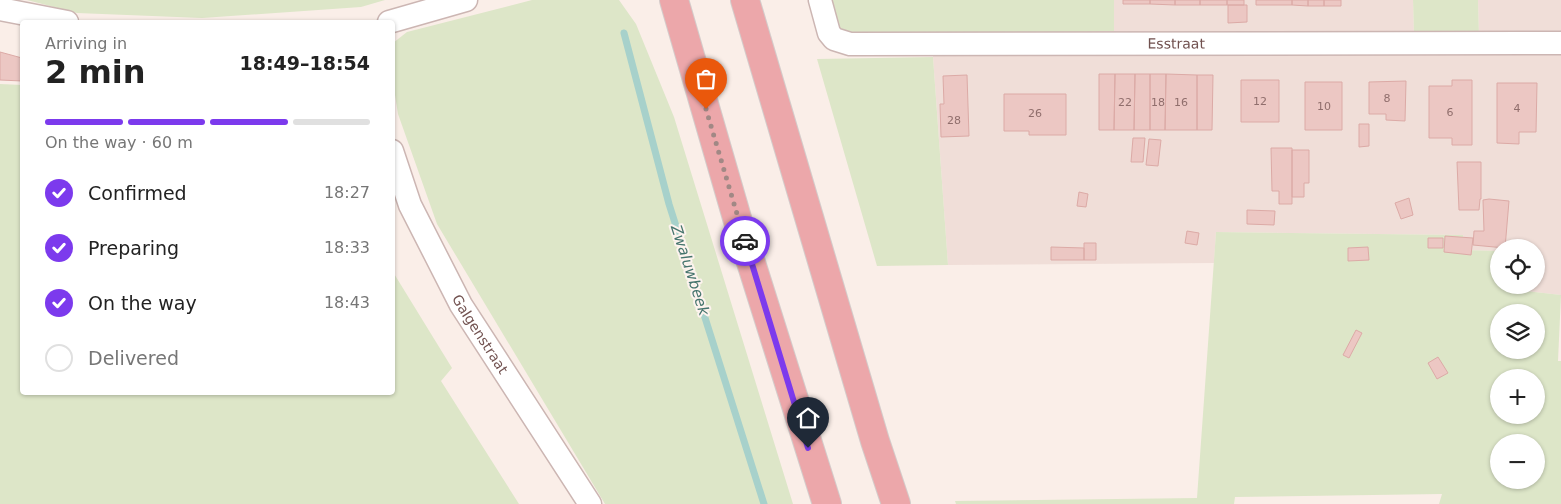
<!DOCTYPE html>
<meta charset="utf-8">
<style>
:root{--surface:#fff;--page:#f2f2f2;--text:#222;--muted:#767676;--line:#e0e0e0;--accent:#7c3aed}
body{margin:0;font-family:"DejaVu Sans",sans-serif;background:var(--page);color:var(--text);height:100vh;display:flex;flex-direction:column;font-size:19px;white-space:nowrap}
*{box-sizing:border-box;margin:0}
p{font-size:16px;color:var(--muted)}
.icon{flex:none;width:28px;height:28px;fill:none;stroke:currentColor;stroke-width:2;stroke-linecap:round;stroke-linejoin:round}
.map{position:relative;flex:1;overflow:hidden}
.panel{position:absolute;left:20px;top:20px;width:375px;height:375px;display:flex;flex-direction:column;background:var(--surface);border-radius:5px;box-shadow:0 1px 4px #0004}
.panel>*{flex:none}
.buttons{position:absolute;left:1490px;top:239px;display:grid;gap:10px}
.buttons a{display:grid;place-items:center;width:55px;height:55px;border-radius:50%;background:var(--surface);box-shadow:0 1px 4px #0004;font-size:25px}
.pin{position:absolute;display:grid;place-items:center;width:42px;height:42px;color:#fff;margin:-51px -21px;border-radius:50% 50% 50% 0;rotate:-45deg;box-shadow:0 0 5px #0007}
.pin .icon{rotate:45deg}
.courier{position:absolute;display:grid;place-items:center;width:50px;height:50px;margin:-25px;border:4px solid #7c3aed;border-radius:50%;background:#fff;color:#222;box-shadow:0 1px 6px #0007}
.summary em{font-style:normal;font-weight:700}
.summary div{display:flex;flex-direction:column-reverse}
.summary{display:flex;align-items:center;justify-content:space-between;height:85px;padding:0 25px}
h1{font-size:32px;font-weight:700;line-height:38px}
.bar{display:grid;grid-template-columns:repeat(4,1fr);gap:8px 5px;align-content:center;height:60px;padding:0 25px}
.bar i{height:6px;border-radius:4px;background:var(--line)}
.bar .current{background:var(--accent)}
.bar p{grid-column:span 4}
ol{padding:0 25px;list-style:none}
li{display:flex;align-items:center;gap:15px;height:55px}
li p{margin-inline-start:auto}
li .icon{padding:5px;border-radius:50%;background:var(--accent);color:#fff;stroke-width:4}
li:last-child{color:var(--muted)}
li i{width:28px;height:28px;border:2px solid var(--line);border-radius:50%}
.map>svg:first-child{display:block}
.residential{fill:#f0ded8}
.green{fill:#dde6c8;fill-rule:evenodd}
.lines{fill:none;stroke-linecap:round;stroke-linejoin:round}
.stream{stroke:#a7d1cb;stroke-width:7}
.building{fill:#ecc7c3;stroke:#dcaaa6}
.minor-casing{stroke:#ccb6b3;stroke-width:25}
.motorway-casing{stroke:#d4cbca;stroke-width:30}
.minor{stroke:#fff;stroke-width:22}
.motorway{stroke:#eca7aa;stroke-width:28}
.done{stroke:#a18885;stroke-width:5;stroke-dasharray:0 9}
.route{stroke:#7c3aed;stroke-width:6}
.labels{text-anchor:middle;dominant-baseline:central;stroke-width:4;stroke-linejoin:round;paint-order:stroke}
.number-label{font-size:11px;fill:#906e6c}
.street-label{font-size:14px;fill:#71514f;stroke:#fdf3ee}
.water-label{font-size:15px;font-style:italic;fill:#45746d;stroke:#fdf3ee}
</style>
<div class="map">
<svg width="1561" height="504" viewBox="0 0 1561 504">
<rect width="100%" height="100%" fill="#faeee8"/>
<!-- residential -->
<path class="residential" d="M1114 0H1413L1414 36 1479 35 1478 0H1561V295L1501 288V285H1536V248H1499V251L1464 250 1463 235 1216 232 1214 263 948 265 933 57 934 36 1114 30Z"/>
<!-- green -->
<path class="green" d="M27 0H385L361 7 202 18 77 13Z
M532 0H619L636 24 674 117 793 504H605L437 224 398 114 392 76 393 43 407 32Z
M829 0H1114V31L845 39 838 36Z
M1413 0H1478L1479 35 1414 36Z
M933 57 948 265 877 266 817 59Z
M0 84 22 85V392H392L393 272 452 368 441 381 519 504H0Z
M1216 232 1463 235 1464 250 1499 251V285H1501V288L1561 295 1558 361H1561V504H1439L1442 494 1235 497 1234 504H956L955 501 1197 498ZM1499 312H1536V350H1499ZM1499 378H1536V415H1499ZM1499 442H1536V480H1499Z"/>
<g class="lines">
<!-- stream -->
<path class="stream" d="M624 33 669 204 764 504"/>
</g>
<!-- building -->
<path class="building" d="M1123 0H1150V4H1123Z
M1150 0H1175V5L1150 4Z
M1175 0H1200V5H1175Z
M1200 0H1227V5H1200Z
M1227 0H1244V5H1227Z
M1256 0H1292V5H1256Z
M1292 0H1308V6L1292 5Z
M1308 0H1324V6H1308Z
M1324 0H1341V6H1324Z
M1228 5H1247V22L1228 23Z
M0 52 22 58V81L0 80Z
M1099 74H1115L1114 130H1099Z
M1115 74H1135L1134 130H1114Z
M1135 74H1150V130H1134Z
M1150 74H1166L1165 130H1150Z
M1166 74 1197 75V130H1165Z
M967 75 969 136 941 137 940 104H944L943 76Z
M1197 75H1213L1212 130H1197Z
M1241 80H1279V122H1241Z
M1452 80H1472V145H1452V138H1429V86H1452Z
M1406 81 1405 121 1386 120V114H1369V82Z
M1305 82H1342V130H1305Z
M1497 83H1537L1536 132H1519V144L1497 143Z
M1004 94H1066V135H1029V131H1004Z
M1359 124H1369V146L1359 147Z
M1133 138H1145L1143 162H1131Z
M1149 139 1161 140 1158 166 1146 165Z
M1271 148H1292V204H1279V191H1272Z
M1292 150H1309V183H1304V197H1292Z
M1457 162H1481V199H1480L1479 210H1459Z
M1079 192 1088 194 1086 207 1077 206Z
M1409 198 1413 215 1401 219 1395 203Z
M1489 199 1509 201 1505 248 1473 245 1474 231H1484L1483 200Z
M1247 210 1275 211 1274 225 1247 224Z
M1187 231 1199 233 1197 245 1185 243Z
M1445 236 1473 238 1471 255 1444 252Z
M1428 238H1443V248H1428Z
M1084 243H1096V260H1084Z
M1051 247 1084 248V260H1051Z
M1368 247 1369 260 1348 261V248Z
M1356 330 1362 333 1349 358 1343 355Z
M1438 357 1448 373 1437 379 1428 363Z"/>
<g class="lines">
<defs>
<g id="minor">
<path id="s1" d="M820 0 829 33 834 39 850 44 1561 43"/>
<path d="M0 9 67 22"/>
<path d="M389 22 466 0"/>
<path id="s2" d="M392 151 410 205 461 305 590 504"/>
</g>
<path id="motorway" d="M674 0 737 218 827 504
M745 0 875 441 896 504"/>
</defs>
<!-- minor casing -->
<use href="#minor" class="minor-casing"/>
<!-- motorway casing -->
<use href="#motorway" class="motorway-casing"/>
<!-- minor -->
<use href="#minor" class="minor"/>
<!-- motorway -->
<use href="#motorway" class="motorway"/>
</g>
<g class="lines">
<!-- done -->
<path class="done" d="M706 109 745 241"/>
<!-- route -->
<path class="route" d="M745 241 808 448"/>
</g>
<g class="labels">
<!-- number labels -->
<g class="number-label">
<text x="1387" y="98">8</text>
<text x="1260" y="101">12</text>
<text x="1125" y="102">22</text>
<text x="1158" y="102">18</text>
<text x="1181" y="102">16</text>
<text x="1324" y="106">10</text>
<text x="1517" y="108">4</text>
<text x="1450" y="112">6</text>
<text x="1035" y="113">26</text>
<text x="954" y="120">28</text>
</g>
<!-- street labels -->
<g class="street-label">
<text stroke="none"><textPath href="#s1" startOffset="385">Esstraat</textPath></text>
<text stroke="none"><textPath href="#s2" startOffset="204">Galgenstraat</textPath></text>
</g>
<!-- water labels -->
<g class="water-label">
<text transform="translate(690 270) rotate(72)">Zwaluwbeek</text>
</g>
</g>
</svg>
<div class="buttons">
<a><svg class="icon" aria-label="locate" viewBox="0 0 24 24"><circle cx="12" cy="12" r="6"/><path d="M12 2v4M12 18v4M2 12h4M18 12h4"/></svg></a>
<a><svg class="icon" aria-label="layers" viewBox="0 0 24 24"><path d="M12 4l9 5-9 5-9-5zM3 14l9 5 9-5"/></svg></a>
<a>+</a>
<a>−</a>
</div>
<div class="pin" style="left:706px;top:109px;background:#ea580c"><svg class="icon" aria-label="bag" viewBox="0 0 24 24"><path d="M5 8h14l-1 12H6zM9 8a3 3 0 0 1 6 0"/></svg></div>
<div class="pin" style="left:808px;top:448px;background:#1f2937"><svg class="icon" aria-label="home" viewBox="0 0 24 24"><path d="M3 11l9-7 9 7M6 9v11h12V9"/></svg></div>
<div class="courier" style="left:745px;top:241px"><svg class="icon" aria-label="car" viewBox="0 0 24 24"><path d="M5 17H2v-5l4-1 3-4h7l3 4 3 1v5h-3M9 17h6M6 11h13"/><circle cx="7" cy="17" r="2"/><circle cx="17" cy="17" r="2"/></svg></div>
<section class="panel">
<div class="summary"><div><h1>2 min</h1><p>Arriving in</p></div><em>18:49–18:54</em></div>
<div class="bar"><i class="current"></i><i class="current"></i><i class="current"></i><i></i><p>On the way · 60 m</p></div>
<ol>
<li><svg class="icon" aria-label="check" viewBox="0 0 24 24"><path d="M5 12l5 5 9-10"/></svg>Confirmed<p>18:27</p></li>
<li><svg class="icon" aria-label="check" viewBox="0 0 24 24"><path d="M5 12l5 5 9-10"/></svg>Preparing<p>18:33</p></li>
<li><svg class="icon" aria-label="check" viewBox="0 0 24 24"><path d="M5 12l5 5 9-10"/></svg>On the way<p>18:43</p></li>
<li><i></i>Delivered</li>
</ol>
</section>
</div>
